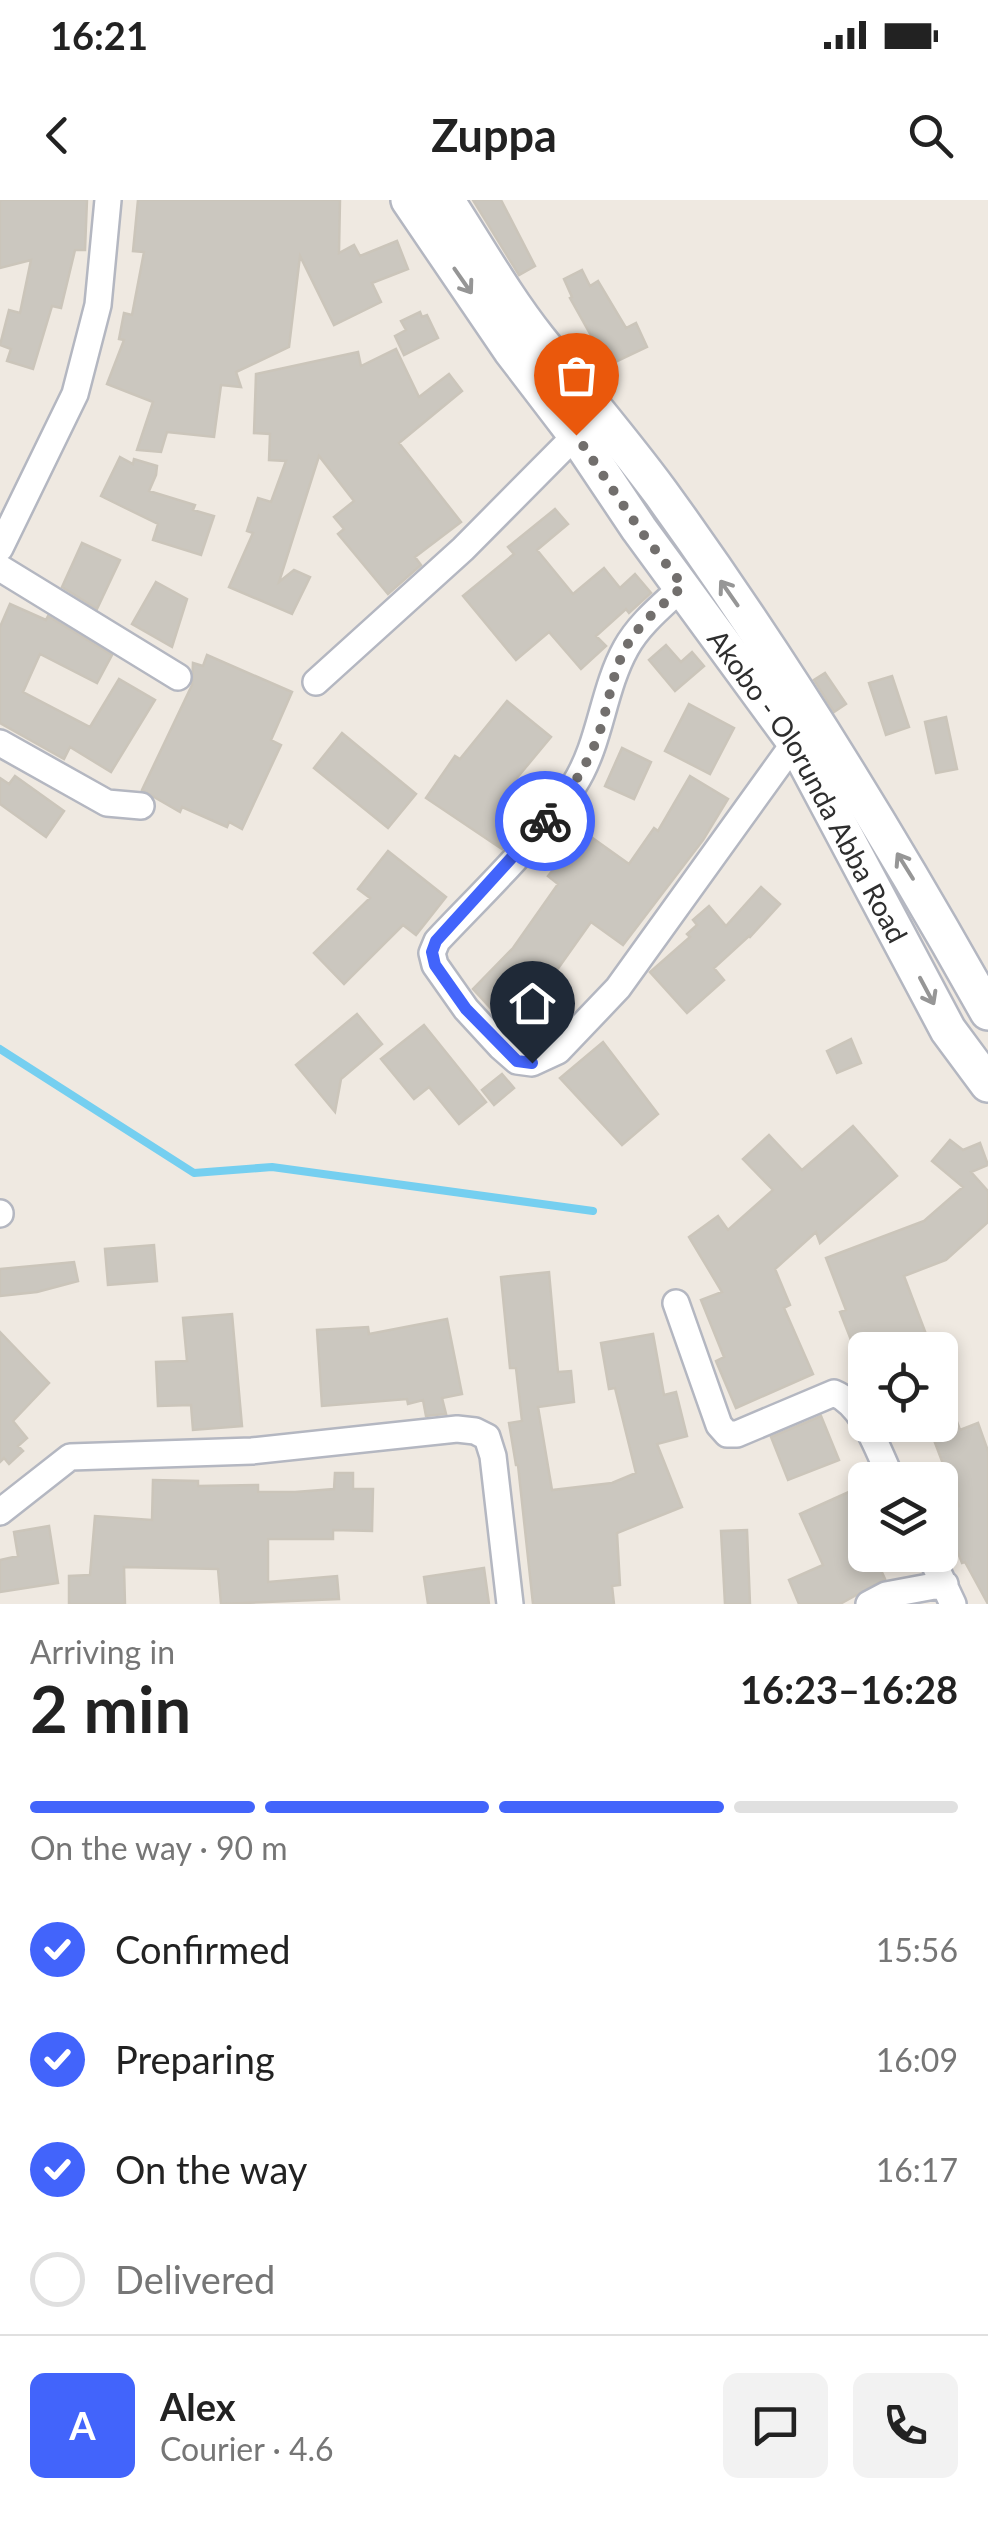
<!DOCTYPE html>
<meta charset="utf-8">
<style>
:root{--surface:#fff;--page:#f2f2f2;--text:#222;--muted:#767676;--line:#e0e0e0;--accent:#4264fb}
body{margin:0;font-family:Lato,sans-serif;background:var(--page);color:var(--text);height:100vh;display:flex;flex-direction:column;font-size:38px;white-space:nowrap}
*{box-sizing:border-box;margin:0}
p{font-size:32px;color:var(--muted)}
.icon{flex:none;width:55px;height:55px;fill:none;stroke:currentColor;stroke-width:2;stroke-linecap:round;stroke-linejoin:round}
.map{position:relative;height:1404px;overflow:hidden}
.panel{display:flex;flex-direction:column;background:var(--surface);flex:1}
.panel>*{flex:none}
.controls{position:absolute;left:848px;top:1132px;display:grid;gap:20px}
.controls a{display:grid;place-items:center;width:110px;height:110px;border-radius:15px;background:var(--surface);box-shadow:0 5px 15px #0003;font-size:50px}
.pin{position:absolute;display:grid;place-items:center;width:85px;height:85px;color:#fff;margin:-102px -42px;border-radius:50% 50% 50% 0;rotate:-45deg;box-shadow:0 0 10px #0007}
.pin .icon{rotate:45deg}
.courier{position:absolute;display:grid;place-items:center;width:100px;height:100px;margin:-50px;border:8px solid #4264fb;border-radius:50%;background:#fff;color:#222;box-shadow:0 2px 12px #0007}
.head em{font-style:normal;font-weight:700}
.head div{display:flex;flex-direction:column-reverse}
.head{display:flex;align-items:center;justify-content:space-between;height:170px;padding:0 30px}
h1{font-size:65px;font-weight:700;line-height:75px}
.bar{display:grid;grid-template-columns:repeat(4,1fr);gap:15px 10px;align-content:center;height:120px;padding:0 30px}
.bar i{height:12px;border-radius:8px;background:var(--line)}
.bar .selected{background:var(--accent)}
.bar p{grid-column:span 4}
.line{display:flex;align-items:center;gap:25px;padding:0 30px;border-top:2px solid var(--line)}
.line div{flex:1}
.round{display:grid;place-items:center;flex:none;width:105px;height:105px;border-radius:15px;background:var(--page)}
ol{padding:0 30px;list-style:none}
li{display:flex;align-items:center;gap:30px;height:110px}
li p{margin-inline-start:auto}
li .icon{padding:10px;border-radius:50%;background:var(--accent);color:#fff;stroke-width:4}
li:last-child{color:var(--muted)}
li i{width:55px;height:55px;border:5px solid var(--line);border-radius:50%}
.status{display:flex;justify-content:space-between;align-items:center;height:70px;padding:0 50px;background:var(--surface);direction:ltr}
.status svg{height:28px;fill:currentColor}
header{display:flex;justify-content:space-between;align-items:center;height:130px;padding:0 30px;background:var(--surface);font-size:45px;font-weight:700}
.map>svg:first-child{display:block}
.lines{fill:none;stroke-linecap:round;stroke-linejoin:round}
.stream{stroke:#75cff0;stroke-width:8}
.building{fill:#cbc7bf;stroke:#cbc5ba;stroke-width:2.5}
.minor-casing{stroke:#b4b7c1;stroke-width:30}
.secondary-casing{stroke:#b4b7c1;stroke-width:40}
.minor{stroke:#fff;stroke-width:25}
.secondary{stroke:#fff;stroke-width:35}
.oneway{stroke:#969696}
.done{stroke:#726f6d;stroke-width:10;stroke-dasharray:0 18}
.route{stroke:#4264fb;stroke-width:12}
.labels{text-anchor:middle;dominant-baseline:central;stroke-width:8;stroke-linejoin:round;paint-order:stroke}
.street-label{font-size:28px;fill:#2e2e2e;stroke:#fff}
</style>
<div class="status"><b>16:21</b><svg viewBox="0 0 49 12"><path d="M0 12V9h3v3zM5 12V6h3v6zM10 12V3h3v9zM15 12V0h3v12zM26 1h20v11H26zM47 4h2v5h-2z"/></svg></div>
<header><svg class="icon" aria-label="back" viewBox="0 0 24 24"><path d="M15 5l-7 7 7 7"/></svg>Zuppa<svg class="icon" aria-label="search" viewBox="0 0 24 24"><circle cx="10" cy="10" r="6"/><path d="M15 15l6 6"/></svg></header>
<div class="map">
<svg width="988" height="1404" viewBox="0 0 988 1404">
<rect width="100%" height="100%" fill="#efe9e1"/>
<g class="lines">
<!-- stream -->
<path class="stream" d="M0 849 194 973 272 967 593 1011"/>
</g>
<!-- building -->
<path class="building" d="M0 0H87L85 50H75L61 108 52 106 33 169 7 161 11 149 0 145 9 110 20 113 31 60 0 68Z
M138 0H340L339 53 354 45 360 56 397 41 408 69 372 83 381 102 334 125 300 56 289 147 236 172 241 187 221 185 214 237 167 232 161 252 137 250 153 202 107 184 124 140 119 139 124 113 132 115 144 52 133 51Z
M473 0H501L535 66 519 75Z
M582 70 590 86 598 81 626 128 636 123 647 147 613 163 607 151 602 155 570 98 572 97 564 79Z
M420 112 422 117 427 115 438 138 404 155 395 136 406 130 401 121Z
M396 149 419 197 449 174 462 191 399 243 461 322 415 357 421 365 388 394 338 334 344 329 334 317 354 301 319 256 279 382 294 370 310 377 292 414 229 387 253 333 247 331 258 298 271 302 286 261 269 260 270 234 254 233 256 174 358 152 361 166Z
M120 257 133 264 134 259 157 266 156 275 149 291 195 305 193 310 214 316 201 355 153 340 158 324 101 296Z
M555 309 568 324 537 350 573 394 604 368 620 388 635 374 651 393 629 413 626 409 596 436 606 446 581 469 549 432 516 460 463 396 514 354 508 347Z
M82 343 120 360 97 409 62 387Z
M156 382 187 399 172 447 132 424Z
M10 404 46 420 48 416 112 455 97 483 40 454 23 492 90 527 119 479 155 500 111 572 70 547 64 559 0 523V427Z
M666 445 681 462 692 452 704 466 675 491 649 460Z
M207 455 292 492 271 540 281 545 242 629 229 622 227 627 182 607 180 612 142 590 192 485 193 463 203 466Z
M825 473 846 504 834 512 814 480Z
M892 476 909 527 886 535 869 483Z
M507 501 551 537 506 591 531 608 502 649 426 598 455 556 460 559Z
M689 504 734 528 710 574 665 551Z
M946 517 957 569 936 573 925 522Z
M342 533 416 594 388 628 314 568Z
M622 548 651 562 634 599 605 586Z
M15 576 64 611 46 637 0 604V578L9 584Z
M690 576 728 599 703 640 623 745 591 722 547 784 560 799 518 838 473 789 513 748 558 684 548 676 584 632 629 664 654 628 658 631Z
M388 651 446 697 416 735 403 725 344 784 314 753 370 698 358 689Z
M761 687 780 704 750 737 749 736 714 768 724 780 687 813 650 772 690 737 687 734 697 725 693 720 709 706 726 726Z
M357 814 382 844 341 879 335 912 296 865Z
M424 825 486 902 459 924 429 887 414 899 381 859Z
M851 839 861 863 837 873 827 851Z
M603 842 658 914 622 945 560 878Z
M502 874 514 888 494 905 482 890Z
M853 926 897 976 820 1043 816 1032 775 1069 790 1105 784 1108 813 1174 736 1208 716 1161 724 1157 701 1100 722 1092 689 1037 718 1016 728 1030 773 990 743 959 769 935 802 970Z
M950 940 963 950 980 943 988 965 971 972 988 991V1022L946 1060 904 1076 926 1134 884 1150H855L840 1112 846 1110 826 1058 924 1021 963 987 932 961Z
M154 1045 157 1081 108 1085 105 1049Z
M74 1062 78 1081 37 1092 0 1096V1069Z
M549 1072 558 1172 571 1171 574 1202 538 1207 552 1290 612 1283 636 1273 615 1188 609 1189 601 1143 653 1134 664 1195 676 1192 687 1236 657 1244 682 1307 617 1333 620 1385 612 1386 614 1404H533L518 1265H516L509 1223 522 1221 516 1168H510L501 1077Z
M232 1114 242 1226 193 1230 191 1205 158 1206 156 1162 187 1161 183 1118Z
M447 1119 462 1194 442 1198 446 1214 426 1216 423 1200 408 1204 407 1199 322 1206 317 1130 368 1127 369 1134Z
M0 1132 49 1183 13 1221 27 1238 18 1246 23 1251 9 1264 4 1258 0 1262Z
M942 1181 960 1230 978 1223 988 1251V1404L965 1362 962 1363 942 1313 959 1306 934 1240 940 1238Z
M821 1216 839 1260 788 1280 771 1237Z
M335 1273H353V1289H373L372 1331 333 1330V1339H268V1382L337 1376 339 1399 221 1404 218 1369 124 1367 125 1404H69V1376L90 1375 95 1316 152 1320 153 1280 198 1281V1286L258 1285V1292H295L334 1289Z
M860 1287 865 1298V1355H874L885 1379 840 1404H799L789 1380 823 1365 800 1314Z
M49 1326 58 1383 0 1392V1360L18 1356 14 1332Z
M747 1330 750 1404H725L721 1331Z
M484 1368 489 1404H428L424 1377Z"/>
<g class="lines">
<defs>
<path id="minor" d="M0 348 75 194 98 105 108 0
M0 368 178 477
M683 386C663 405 639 424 626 448 602 491 601 543 574 585 537 642 483 692 437 741L432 753 435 765 466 809 501 847 517 861 532 863 558 851 618 788 795 542
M316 482 463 349 576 235
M0 543 107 603 141 606
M0 1014V1013
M676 1103 719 1225 727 1234H737L834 1193C865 1206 878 1252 892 1280
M0 1312 70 1257 252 1251 457 1229 475 1231 487 1237 493 1256 510 1404
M930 1355 953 1404
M869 1404 886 1395 945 1384"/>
<g id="secondary">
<path id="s1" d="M409 0 511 150 576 235 639 329 795 542 948 830 988 884"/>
<path d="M446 0C476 46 504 96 538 139 579 190 622 240 661 293 781 459 888 633 988 812"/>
</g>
</defs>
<!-- minor casing -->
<use href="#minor" class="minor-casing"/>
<!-- secondary casing -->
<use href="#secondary" class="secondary-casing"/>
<!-- minor -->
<use href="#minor" class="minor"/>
<!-- secondary -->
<use href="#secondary" class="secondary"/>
</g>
<!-- one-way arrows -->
<defs><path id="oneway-shaft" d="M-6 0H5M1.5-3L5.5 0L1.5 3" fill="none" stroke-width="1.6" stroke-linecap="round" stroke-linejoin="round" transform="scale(2.5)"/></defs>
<g class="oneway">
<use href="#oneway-shaft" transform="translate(463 81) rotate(55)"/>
<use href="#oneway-shaft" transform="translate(729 393) rotate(-125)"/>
<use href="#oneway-shaft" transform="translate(905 666) rotate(-122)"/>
<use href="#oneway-shaft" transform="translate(927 791) rotate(62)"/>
</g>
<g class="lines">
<!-- done -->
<path class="done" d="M545 621C565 597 583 573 595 544 609 511 610 473 629 442 643 420 665 403 683 386L640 330 576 235"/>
<!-- route -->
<path class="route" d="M532 863 517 861 466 809 435 765 432 752 436 741 545 621"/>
</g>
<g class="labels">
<!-- street labels -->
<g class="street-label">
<text stroke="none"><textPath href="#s1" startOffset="710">Akobo - Olorunda Abba Road</textPath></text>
</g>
</g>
</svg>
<div class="controls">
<a><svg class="icon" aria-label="locate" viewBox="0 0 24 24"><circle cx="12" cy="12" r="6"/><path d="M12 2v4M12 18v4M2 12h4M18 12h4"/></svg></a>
<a><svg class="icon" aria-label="layers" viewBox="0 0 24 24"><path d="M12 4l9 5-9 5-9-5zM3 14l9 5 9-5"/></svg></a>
</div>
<div class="pin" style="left:576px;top:235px;background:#ea580c"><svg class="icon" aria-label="bag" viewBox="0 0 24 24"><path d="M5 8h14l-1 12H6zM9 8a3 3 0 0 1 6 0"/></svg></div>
<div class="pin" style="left:532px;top:863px;background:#1f2937"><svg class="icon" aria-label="home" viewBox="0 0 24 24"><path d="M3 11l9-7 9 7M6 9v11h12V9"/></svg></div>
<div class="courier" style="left:545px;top:621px"><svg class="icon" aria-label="bike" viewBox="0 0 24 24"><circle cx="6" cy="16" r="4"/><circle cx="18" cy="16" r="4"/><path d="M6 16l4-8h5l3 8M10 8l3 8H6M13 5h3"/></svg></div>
</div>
<section class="panel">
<div class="head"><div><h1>2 min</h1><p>Arriving in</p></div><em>16:23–16:28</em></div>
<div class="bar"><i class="selected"></i><i class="selected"></i><i class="selected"></i><i></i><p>On the way · 90 m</p></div>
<ol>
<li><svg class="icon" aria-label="check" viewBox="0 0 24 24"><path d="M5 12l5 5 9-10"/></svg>Confirmed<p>15:56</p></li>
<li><svg class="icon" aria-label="check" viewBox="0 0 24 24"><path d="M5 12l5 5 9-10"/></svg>Preparing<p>16:09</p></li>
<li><svg class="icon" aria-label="check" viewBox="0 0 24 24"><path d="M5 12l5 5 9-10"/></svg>On the way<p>16:17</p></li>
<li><i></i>Delivered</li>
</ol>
<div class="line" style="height:180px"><b class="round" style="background:var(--accent);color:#fff">A</b><div><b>Alex</b><p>Courier · 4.6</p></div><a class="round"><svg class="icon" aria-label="chat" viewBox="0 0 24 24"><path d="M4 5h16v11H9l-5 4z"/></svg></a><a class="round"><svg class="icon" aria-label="phone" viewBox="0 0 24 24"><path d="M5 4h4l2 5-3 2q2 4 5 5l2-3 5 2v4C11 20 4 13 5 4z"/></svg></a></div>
</section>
